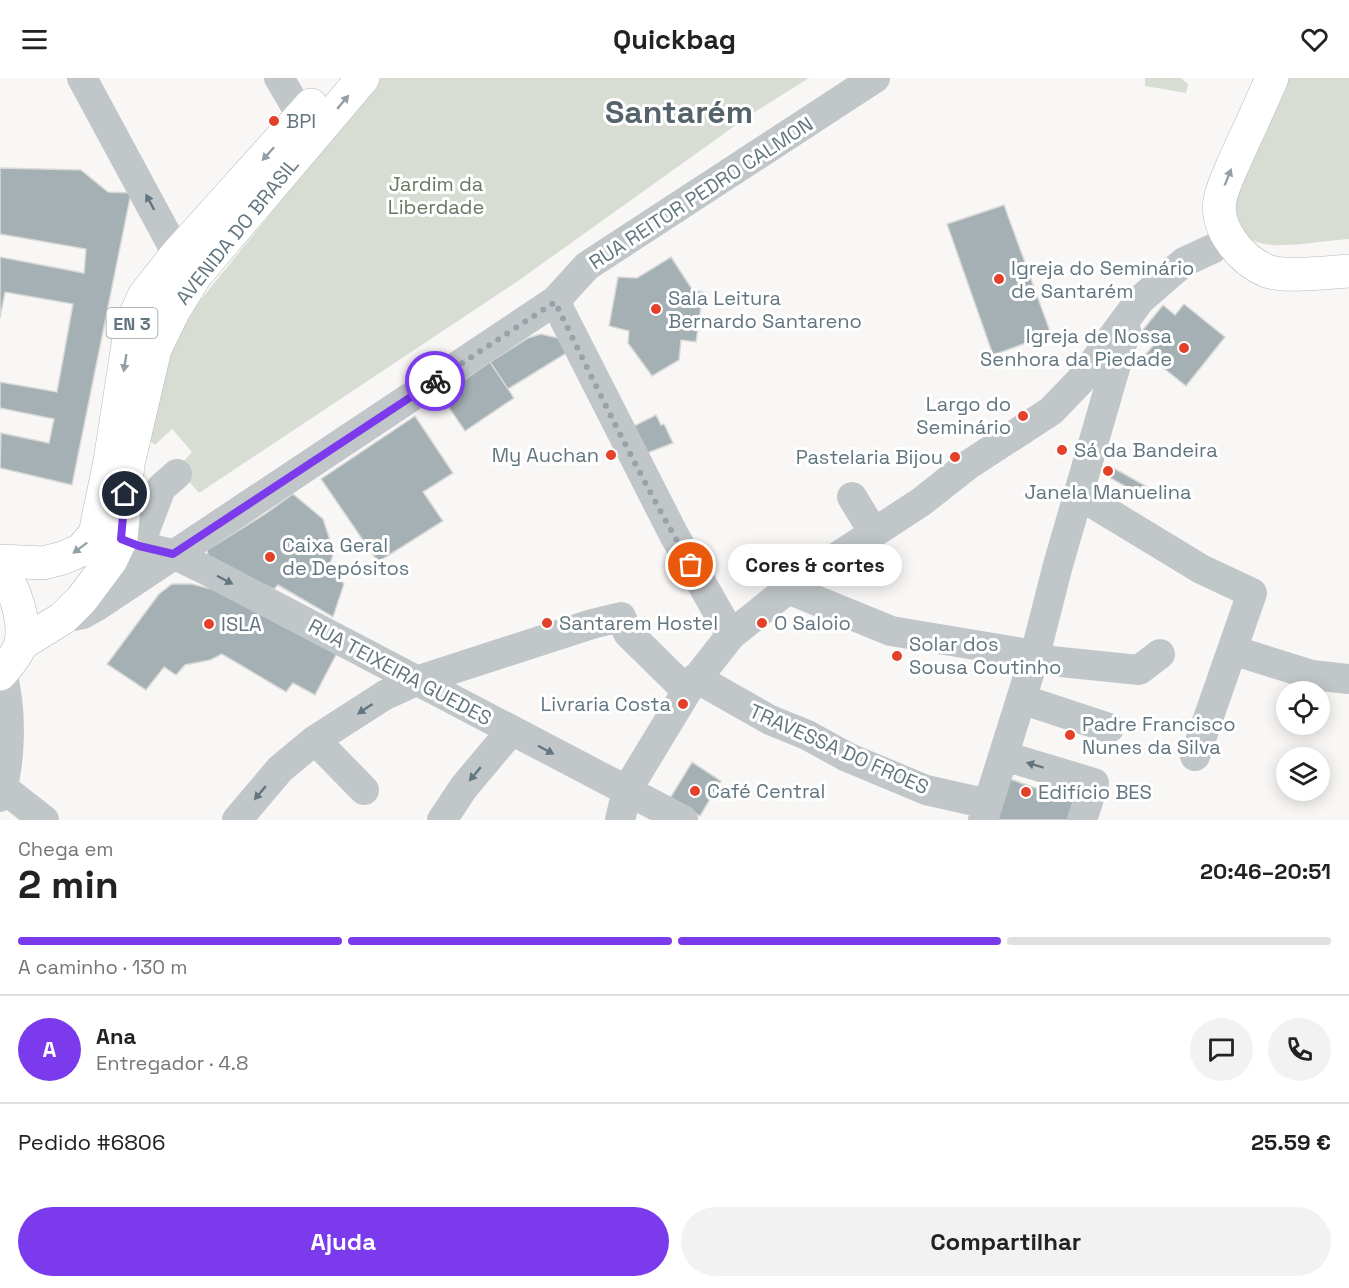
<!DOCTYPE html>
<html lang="pt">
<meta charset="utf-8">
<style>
:root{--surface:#fff;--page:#f2f2f2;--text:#222;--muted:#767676;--line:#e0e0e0;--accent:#7c3aed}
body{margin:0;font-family:"Space Grotesk",sans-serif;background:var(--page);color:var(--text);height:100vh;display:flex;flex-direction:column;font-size:22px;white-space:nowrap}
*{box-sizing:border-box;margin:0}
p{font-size:20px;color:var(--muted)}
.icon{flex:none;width:33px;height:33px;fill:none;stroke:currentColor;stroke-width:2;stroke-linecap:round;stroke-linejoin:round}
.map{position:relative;height:742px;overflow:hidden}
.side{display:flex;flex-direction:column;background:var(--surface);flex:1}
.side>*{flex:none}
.buttons{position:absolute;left:1276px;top:603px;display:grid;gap:12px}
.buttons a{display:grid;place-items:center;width:54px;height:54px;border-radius:50%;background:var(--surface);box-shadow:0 3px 15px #0003;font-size:30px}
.pin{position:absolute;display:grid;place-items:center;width:51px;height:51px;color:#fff;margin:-26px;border:3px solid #fff;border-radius:50%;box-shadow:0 2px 6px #0007}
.courier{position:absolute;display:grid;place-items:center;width:60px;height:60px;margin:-30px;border:4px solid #7c3aed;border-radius:50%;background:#fff;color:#222;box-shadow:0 2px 8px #0007}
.bubble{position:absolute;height:42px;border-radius:21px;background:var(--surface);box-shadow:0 3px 15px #0003;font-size:20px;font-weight:700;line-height:42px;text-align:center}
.summary em{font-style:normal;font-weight:700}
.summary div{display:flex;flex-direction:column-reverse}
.summary{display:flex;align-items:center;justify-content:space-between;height:102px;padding:0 18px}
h1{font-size:39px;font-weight:700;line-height:45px}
.bar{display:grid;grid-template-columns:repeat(4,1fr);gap:9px 6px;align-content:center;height:72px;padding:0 18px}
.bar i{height:8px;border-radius:4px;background:var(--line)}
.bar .current{background:var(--accent)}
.bar p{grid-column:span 4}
.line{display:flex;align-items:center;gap:15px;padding:0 18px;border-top:2px solid var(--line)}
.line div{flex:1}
.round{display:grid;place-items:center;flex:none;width:63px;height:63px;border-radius:32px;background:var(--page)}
.button{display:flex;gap:12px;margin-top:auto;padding:12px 18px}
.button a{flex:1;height:69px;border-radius:36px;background:var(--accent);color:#fff;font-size:24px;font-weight:700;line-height:69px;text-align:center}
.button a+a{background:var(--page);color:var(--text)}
header{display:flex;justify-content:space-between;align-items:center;height:78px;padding:0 18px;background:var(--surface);font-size:27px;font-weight:700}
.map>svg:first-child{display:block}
.green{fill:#d8ddd4}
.building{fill:#a5b0b4;stroke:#d9d9d7;stroke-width:1.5}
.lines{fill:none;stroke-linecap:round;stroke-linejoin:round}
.major-casing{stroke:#b2b8bb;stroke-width:34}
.minor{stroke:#c1c6c9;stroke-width:30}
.major{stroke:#fff;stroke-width:33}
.oneway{fill:#929fa6}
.oneway2{fill:#637680}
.done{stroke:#97a3a9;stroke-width:6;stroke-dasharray:0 10.8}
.route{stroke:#7c3aed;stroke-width:8}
.poi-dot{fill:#e3412a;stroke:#fff;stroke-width:2}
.labels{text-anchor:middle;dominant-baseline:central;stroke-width:6;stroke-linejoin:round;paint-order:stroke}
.shield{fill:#fff;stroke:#929fa6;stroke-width:1.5}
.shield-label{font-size:18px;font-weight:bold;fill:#637680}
.poi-label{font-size:20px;fill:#637680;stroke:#fff;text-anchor:start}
.park-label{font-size:20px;fill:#687862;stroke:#fff}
.street-label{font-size:20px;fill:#637680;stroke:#fff}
.town-label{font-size:32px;font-weight:bold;fill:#55636b;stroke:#fff}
</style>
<header><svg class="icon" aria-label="menu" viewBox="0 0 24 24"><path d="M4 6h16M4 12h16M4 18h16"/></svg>Quickbag<svg class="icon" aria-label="heart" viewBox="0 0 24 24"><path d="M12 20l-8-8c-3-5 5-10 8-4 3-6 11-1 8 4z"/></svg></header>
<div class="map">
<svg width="1349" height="742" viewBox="0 0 1349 742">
<rect width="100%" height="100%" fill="#f8f7f5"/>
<!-- green -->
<path class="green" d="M381 0H809L750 37 518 203 199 415 177 390 192 374 172 351 155 367 147 360 176 252Z
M1145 0H1181L1188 6 1186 15 1145 8Z
M1281 0H1349V161C1334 162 1318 164 1303 166 1257 170 1231 166 1237 112Z"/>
<!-- building -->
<path class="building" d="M0 90 81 92 108 114 131 115 72 407 0 390 1 355 49 365 54 341 0 330V304L57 314 73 226 5 214 0 240V179L84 195 86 171 0 156Z
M1004 127 1051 256 993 277 947 146Z
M671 179 692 211 703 214 696 264 681 262 679 282 652 298 628 265 629 253 609 248 618 199 637 200Z
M1184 226 1225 259 1186 308 1146 276 1156 264 1142 253 1163 227 1175 237Z
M541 256 566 262 573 271 508 311 490 284 528 260Z
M490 284 514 320 465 353 441 318Z
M656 337 661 347 664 346 673 365 647 375 634 348Z
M415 338 453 395 423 414 443 443 378 484 321 401Z
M1110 388 1151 411 1146 420 1105 397Z
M293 416 323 441 334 474 326 497 335 494 344 506 333 539 278 507 274 511 209 483 207 472 265 436Z
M172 506H192L215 512 337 575 315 617 293 605 286 614 222 576 210 582 185 587 176 597 164 589 146 612 107 586 159 516Z
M692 684 721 703 700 738 669 722Z
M1010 701 1081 726 1075 742H996Z"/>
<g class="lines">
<defs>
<path id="major" d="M1272 0C1261 25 1250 50 1238 75 1232 90 1223 106 1220 122 1215 151 1241 182 1267 193 1284 200 1330 194 1349 193
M0 483 43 485 63 480 81 472 95 456 110 383 131 247 144 218 177 176 311 27
M0 493C16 510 25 542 21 565 19 574 7 589 0 596
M21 566 63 540 82 521 111 482 121 461 128 386 155 271 173 234 195 198 363 0"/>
</defs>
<!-- major casing -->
<use href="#major" class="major-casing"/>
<!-- minor -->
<path class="minor" d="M82 0 177 176
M279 0 302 39
M555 223 674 457 731 557
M1079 417 1201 491 1252 515 1195 678
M852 419 874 455
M121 461 139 468 173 476 206 492 683 742
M130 484 139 468 161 410 177 396
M788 511 891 553 1035 577 1051 583 1139 592 1160 576
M63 540 83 536 97 528 555 223 587 188 875 0
M1232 572 1312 597 1349 601
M696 600 770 642 807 657 847 679 926 712 988 726
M1021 621 1109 650
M315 662 364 712
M1004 678 1094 705 1082 742
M3 710 44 742
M0 719C11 683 12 632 2 595
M237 742 280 691 315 662 385 617 416 603 592 546 621 539 628 555 687 613
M442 742 464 709 511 653
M620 742 627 712 687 613 731 557 788 511 921 424 968 387 1051 333 1080 303 1140 222 1184 184 1212 171
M983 742 1035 577 1058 487 1126 252"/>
<!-- major -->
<use href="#major" class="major"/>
</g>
<!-- one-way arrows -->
<defs><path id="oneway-solid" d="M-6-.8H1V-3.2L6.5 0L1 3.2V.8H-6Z" transform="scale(1.5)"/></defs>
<g class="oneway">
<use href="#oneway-solid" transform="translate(343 24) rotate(-50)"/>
<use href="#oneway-solid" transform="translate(268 76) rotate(132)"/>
<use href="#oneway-solid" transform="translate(1228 99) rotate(-68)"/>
<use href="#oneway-solid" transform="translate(125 285) rotate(99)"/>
<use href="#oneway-solid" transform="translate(80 470) rotate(143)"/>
</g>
<g class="oneway2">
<use href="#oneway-solid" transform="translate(150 124) rotate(-118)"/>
<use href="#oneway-solid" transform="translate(225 502) rotate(28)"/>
<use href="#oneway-solid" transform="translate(365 631) rotate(146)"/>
<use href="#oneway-solid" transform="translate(546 672) rotate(28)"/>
<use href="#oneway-solid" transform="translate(1035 687) rotate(-163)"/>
<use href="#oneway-solid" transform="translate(475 696) rotate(130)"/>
<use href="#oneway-solid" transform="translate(260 715) rotate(130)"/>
</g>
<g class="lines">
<!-- done -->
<path class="done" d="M435 303 555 224C598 312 641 402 691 487"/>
<!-- route -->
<path class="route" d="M125 416 121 461 139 468 173 476 435 303"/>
</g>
<!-- markers -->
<g class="poi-dot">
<circle cx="274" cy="43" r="6"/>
<circle cx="999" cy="201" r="6"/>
<circle cx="656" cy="231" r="6"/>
<circle cx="1184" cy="270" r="6"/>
<circle cx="1023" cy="338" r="6"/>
<circle cx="1062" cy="372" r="6"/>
<circle cx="611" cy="377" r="6"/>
<circle cx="955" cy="379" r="6"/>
<circle cx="1108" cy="393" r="6"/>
<circle cx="270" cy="479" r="6"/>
<circle cx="547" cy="545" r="6"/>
<circle cx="762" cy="545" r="6"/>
<circle cx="209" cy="546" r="6"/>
<circle cx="897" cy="578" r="6"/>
<circle cx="683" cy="626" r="6"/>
<circle cx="1070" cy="657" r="6"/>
<circle cx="695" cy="713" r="6"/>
<circle cx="1026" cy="714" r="6"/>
</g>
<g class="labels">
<!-- shield labels -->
<rect class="shield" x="106.5" y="230" width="51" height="30" rx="4.5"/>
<g class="shield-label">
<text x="132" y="245">EN 3</text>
</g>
<!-- poi labels -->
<g class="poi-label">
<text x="286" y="43">BPI</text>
<text x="1011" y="190">Igreja do Seminário<tspan x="1011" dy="23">de Santarém</tspan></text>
<text x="668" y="220">Sala Leitura<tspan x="668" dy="23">Bernardo Santareno</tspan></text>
<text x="1172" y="258" text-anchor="end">Igreja de Nossa<tspan x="1172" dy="23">Senhora da Piedade</tspan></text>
<text x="1011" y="326" text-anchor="end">Largo do<tspan x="1011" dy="23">Seminário</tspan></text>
<text x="1074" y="372">Sá da Bandeira</text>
<text x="599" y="377" text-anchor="end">My Auchan</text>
<text x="943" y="379" text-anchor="end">Pastelaria Bijou</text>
<text x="1108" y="414" text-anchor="middle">Janela Manuelina</text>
<text x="282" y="467">Caixa Geral<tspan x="282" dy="23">de Depósitos</tspan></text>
<text x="559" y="545">Santarem Hostel</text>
<text x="774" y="545">O Saloio</text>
<text x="221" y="546">ISLA</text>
<text x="909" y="566">Solar dos<tspan x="909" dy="23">Sousa Coutinho</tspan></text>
<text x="671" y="626" text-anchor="end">Livraria Costa</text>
<text x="1082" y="646">Padre Francisco<tspan x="1082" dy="23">Nunes da Silva</tspan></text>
<text x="707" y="713">Café Central</text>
<text x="1038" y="714">Edifício BES</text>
</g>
<!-- park labels -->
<g class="park-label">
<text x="436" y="106">Jardim da<tspan x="436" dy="23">Liberdade</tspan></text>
</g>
<!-- street labels -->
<g class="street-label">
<text transform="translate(701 115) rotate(-33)">RUA REITOR PEDRO CALMON</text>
<text transform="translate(237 153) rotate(-51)">AVENIDA DO BRASIL</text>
<text transform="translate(400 594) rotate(28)">RUA TEIXEIRA GUEDES</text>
<text transform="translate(839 671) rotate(24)">TRAVESSA DO FROES</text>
</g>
<!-- town labels -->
<g class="town-label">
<text x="679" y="34">Santarém</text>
</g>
</g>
</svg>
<div class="buttons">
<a><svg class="icon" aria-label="locate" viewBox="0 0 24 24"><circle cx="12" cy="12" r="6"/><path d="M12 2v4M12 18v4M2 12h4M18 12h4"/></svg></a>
<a><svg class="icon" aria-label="layers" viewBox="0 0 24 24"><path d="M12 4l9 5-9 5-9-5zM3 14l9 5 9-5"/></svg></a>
</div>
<div class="pin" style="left:691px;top:487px;background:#ea580c"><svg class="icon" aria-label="bag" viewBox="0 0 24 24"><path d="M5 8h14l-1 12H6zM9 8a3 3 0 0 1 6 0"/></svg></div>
<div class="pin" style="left:125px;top:416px;background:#1f2937"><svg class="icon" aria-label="home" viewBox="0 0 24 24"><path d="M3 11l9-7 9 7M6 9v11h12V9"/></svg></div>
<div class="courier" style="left:435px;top:303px"><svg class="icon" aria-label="bike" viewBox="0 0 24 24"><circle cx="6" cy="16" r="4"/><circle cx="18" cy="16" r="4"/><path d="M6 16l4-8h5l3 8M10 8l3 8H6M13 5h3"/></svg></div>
<div class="bubble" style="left:728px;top:466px;width:174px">Cores &amp; cortes</div>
</div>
<section class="side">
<div class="summary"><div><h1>2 min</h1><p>Chega em</p></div><em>20:46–20:51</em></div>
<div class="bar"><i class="current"></i><i class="current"></i><i class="current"></i><i></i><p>A caminho · 130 m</p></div>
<div class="line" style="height:108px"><b class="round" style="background:var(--accent);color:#fff">A</b><div><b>Ana</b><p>Entregador · 4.8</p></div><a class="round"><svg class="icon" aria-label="chat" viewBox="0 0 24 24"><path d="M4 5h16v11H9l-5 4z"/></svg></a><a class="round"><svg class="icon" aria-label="phone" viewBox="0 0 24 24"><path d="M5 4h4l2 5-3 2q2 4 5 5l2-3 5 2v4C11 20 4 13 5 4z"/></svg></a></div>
<div class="line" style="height:78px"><div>Pedido #6806</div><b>25.59 €</b></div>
<div class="button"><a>Ajuda</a><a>Compartilhar</a></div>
</section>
